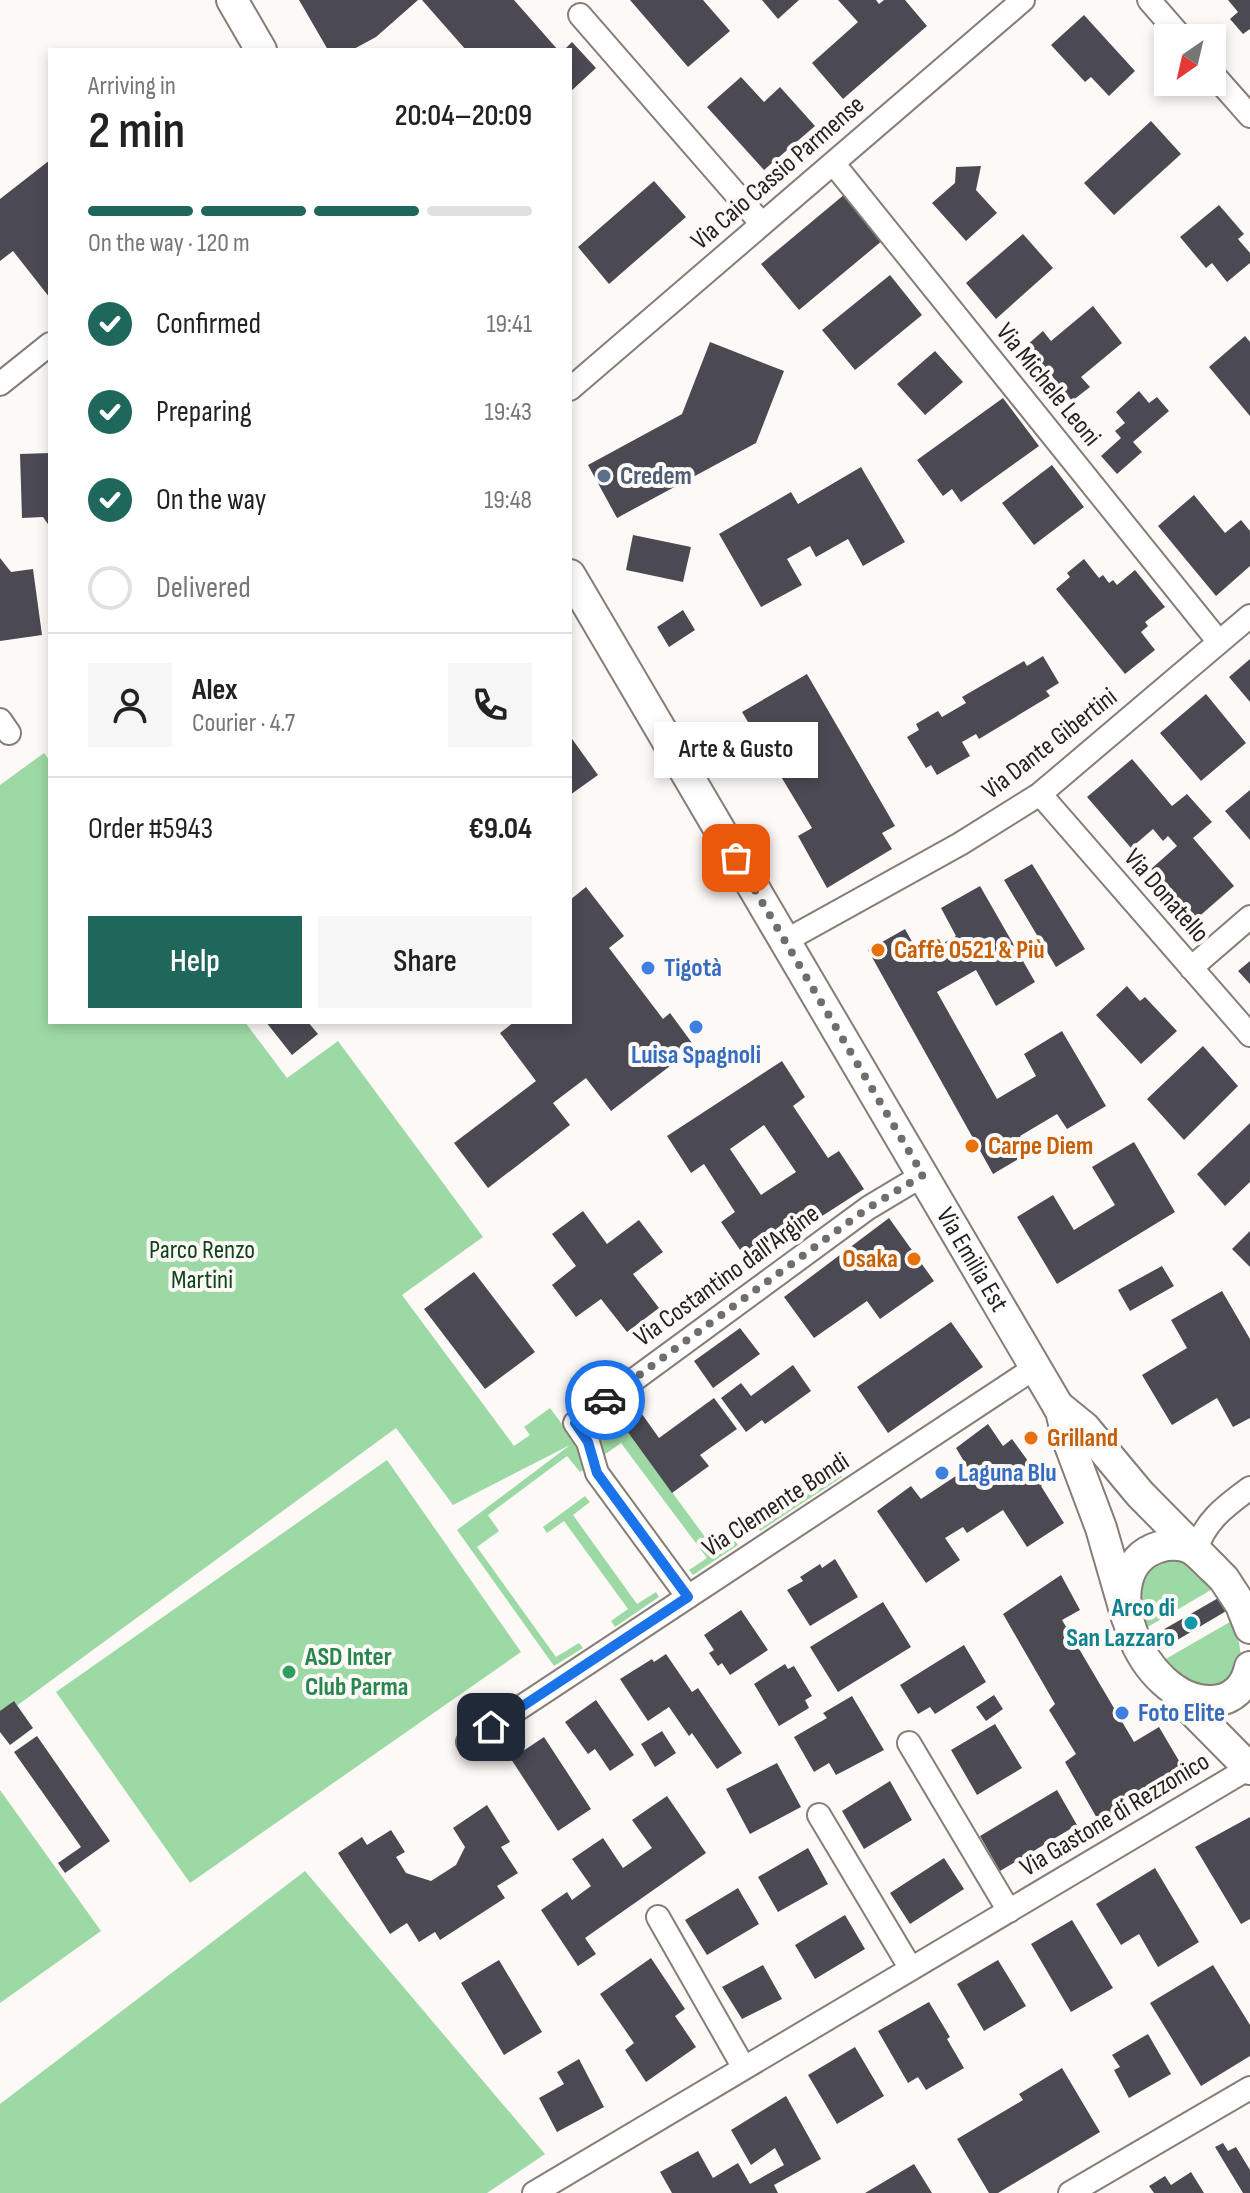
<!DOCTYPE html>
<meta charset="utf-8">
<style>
:root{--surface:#fff;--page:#f6f6f6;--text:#222;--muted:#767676;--line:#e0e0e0;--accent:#20675b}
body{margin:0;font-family:"Sofia Sans Condensed",sans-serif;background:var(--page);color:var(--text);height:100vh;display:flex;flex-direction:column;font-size:30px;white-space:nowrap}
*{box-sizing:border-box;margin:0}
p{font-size:26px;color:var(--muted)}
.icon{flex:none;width:44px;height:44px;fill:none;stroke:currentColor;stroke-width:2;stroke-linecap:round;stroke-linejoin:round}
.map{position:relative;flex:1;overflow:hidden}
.sheet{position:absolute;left:48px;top:48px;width:524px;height:976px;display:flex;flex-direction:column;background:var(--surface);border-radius:0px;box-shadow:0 4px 12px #0003}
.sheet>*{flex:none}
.needle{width:52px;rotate:214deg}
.tools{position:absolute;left:1154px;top:24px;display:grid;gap:16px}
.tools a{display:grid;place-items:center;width:72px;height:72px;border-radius:0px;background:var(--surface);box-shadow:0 4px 12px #0003;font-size:40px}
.pin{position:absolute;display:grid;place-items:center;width:68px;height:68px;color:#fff;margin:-34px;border-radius:16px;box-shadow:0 4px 12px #0006}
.courier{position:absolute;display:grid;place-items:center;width:80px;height:80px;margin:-40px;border:6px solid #1a73e8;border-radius:50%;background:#fff;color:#222;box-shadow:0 2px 10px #0007}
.bubble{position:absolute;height:56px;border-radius:0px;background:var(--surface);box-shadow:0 4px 12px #0003;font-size:26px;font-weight:600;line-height:56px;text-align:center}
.overview em{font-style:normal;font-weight:600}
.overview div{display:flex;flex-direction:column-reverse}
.overview{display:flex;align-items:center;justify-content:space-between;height:136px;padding:0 40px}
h1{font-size:52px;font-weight:600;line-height:60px}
.bar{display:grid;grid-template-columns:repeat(4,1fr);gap:12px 8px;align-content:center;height:96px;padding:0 40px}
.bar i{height:10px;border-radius:6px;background:var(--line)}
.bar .on{background:var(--accent)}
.bar p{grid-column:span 4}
.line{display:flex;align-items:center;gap:20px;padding:0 40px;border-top:2px solid var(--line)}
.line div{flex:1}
.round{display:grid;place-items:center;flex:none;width:84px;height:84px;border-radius:0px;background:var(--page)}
ol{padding:0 40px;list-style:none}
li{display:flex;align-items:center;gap:24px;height:88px}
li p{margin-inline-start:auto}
li .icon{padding:8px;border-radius:50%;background:var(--accent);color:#fff;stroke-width:4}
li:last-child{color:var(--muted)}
li i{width:44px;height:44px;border:4px solid var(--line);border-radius:50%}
.primary-button{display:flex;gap:16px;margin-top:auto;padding:16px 40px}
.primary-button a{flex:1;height:92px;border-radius:0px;background:var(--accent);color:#fff;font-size:32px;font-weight:600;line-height:92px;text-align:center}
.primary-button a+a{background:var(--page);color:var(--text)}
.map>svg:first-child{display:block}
.green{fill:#9dd9a5}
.building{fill:#4b4a53;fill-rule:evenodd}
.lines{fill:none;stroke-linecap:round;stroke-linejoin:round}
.street-casing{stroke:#877d77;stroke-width:26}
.secondary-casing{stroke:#877d77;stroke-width:34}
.street{stroke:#fff;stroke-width:22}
.secondary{stroke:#fff;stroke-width:30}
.done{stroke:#716d6a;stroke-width:8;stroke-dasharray:0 14.4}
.route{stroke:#1a73e8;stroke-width:10}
.service-dot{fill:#5c6f8a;stroke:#fdf9f6;stroke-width:3}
.food-dot{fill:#e8710a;stroke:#fdf9f6;stroke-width:3}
.shop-dot{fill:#3f7fe0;stroke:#fdf9f6;stroke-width:3}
.culture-dot{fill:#0f9aa8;stroke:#fdf9f6;stroke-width:3}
.leisure-dot{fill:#2e9e5b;stroke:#fdf9f6;stroke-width:3}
.labels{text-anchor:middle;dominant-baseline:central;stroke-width:8;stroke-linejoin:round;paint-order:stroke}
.street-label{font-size:26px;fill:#25211f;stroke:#fdf9f6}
.service-label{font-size:26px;font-weight:bold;fill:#4e5e75;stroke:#fdf9f6;text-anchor:start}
.food-label{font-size:26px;font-weight:bold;fill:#c56008;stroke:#fdf9f6;text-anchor:start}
.shop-label{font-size:26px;font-weight:bold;fill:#366cbe;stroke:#fdf9f6;text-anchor:start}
.park-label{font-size:26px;fill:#0e441b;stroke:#fdf9f6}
.culture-label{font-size:26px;font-weight:bold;fill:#0d838f;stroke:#fdf9f6;text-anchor:end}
.leisure-label{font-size:26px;font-weight:bold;fill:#27864d;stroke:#fdf9f6;text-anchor:start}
</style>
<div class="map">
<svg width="1250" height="2193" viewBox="0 0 1250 2193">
<rect width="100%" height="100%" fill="#fdf9f6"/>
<!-- green -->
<path class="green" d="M44 753 50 761V1022H245L287 1078 338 1041 483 1237 402 1295 514 1446 530 1435 524 1427 550 1408 579 1447 583 1470 580 1472 567 1456 488 1515 499 1531 477 1547 556 1657 579 1643 583 1648 554 1666 457 1530 570 1445 453 1505 396 1428 0 1718V785Z
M614 1413 716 1552 735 1540 738 1545 693 1575 689 1570 707 1558 621 1443 604 1455 594 1428Z
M387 1460 521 1652 190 1883 56 1692Z
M839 1472 842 1477 760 1531 757 1526Z
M585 1496 590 1502 573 1515 637 1604 656 1592 659 1597 615 1627 611 1621 628 1609 564 1521 547 1533 543 1527Z
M1181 1558 1216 1587 1146 1628 1141 1611 1139 1584 1154 1561Z
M1235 1619 1242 1661 1223 1688 1196 1686 1164 1660Z
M0 1790 101 1931 0 2003Z
M305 1871 545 2154 487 2193H0V2104Z"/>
<!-- building -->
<path class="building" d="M299 0H418L376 37 352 50H328Z
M422 0H514L558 50H466Z
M630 0H703L730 31 688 67Z
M762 0H799L778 19Z
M838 0H876L879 4 884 0H905L927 26 843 99 812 63 858 22Z
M1228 0H1250V29L1243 34 1230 19 1238 12Z
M1084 15 1135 71 1109 96 1091 77 1085 82 1051 45Z
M572 42 596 68 570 92V50H564Z
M741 77 764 102 780 87 815 126 764 170 707 107Z
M1151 121 1181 154 1114 215 1084 183Z
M50 160V298L13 251 0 261V199Z
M981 166 976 190 997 213 966 241 932 203 955 183 956 167Z
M654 181 686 217 609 284 578 247Z
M845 194 883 240 799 310 761 264Z
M1219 205 1244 234 1238 239 1250 253V263L1227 282 1212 263 1206 268 1180 237Z
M1023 234 1053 268 996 319 966 283Z
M890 275 922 315 855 370 822 330Z
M1093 306 1122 343 1081 377 1090 387 1072 401 1027 345 1043 331 1051 341Z
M1245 336 1250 342V416L1209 367Z
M710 342 784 371 756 443 617 518 588 465 682 414Z
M935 351 963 382 925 415 897 384Z
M1139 391 1149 403 1157 397 1169 411 1133 442 1142 452 1117 474 1101 456 1121 438 1115 431 1125 423 1116 412Z
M1003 398 1039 446 961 502 952 489 943 496 917 460Z
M50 453V527L43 517 22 518 20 454Z
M1052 465 1084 507 1034 545 1002 503Z
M861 467 905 542 863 566 848 539 816 557 810 546 787 559 802 585 761 607 719 534 791 492 798 504Z
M1194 495 1225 533 1241 520 1250 531V566L1216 596 1158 526Z
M633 535 691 547 683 582 626 570Z
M0 558 11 572 33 569 42 635 0 641Z
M1084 559 1099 578 1103 575 1109 583 1113 580 1117 585 1135 570 1165 607 1145 622 1148 626 1141 632 1155 650 1125 674 1056 589 1070 577 1067 573Z
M683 610 695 630 669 647 657 627Z
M1043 656 1059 683 1046 691 1050 696 979 739 976 734 962 742 970 756 937 775 931 765 926 768 907 737 919 730 916 724 938 711 942 717 966 703 962 697 1024 661 1027 666Z
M1250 659V702L1229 677Z
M807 674 895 826 882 833 892 849 827 888 798 836 812 828 742 712Z
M1206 694 1246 743 1201 781 1160 733Z
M570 736 598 775 570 795Z
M1132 759 1172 806 1187 794 1212 822 1193 838 1234 886 1195 920 1151 869 1177 846 1168 836 1163 841 1153 829 1131 848 1087 797Z
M1250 790V840L1225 811Z
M1032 864 1085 949 1056 967 1004 880Z
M980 886 1035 982 996 1006 976 970 937 992 997 1099 1036 1076 1024 1054 1062 1031 1106 1106 1067 1129 1057 1114 1020 1136 1030 1152 993 1174 868 950 905 929 920 956 956 936 941 908Z
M586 887 624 936 609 948 663 1019 670 1013 695 1047 611 1111 586 1078 553 1103 570 1125 488 1188 454 1143 536 1081 500 1033 514 1022H570V900Z
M1250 961V984L1238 971Z
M1127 986 1140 1001 1145 997 1177 1031 1141 1064 1096 1015Z
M266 1022H308L318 1034 292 1055Z
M1203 1046 1238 1086 1184 1140 1147 1099Z
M782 1061 805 1097 793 1106 828 1158 839 1151 864 1189 749 1263 721 1222 735 1212 704 1164 691 1173 667 1136ZM764 1125 796 1172 761 1195 730 1149Z
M1250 1123V1182L1225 1206 1197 1174Z
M1134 1142 1175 1212 1057 1284 1017 1217 1053 1195 1074 1230 1115 1205 1092 1167Z
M583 1211 607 1244 639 1220 663 1252 633 1274 659 1308 627 1332 601 1299 576 1317 552 1285 576 1266 552 1234Z
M889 1218 934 1281 880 1319 867 1301 814 1338 784 1297Z
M1250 1231V1267L1232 1249Z
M1162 1266 1174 1286 1130 1311 1118 1290Z
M474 1272 535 1352 485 1389 424 1309Z
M1222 1291 1250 1339V1418L1233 1427 1217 1398 1172 1425 1142 1375 1187 1348 1171 1320Z
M951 1322 983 1367 888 1433 857 1387Z
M740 1328 760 1354 713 1388 694 1361Z
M793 1365 811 1391 765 1424 762 1420 746 1432 721 1398 741 1383 751 1396Z
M714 1398 737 1429 700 1455 709 1466 672 1493 614 1413 632 1400 659 1438Z
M988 1424 1003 1446 1012 1439 1044 1483 1041 1486 1064 1523 1027 1547 1003 1510 967 1533 963 1527 945 1538 960 1560 926 1583 877 1511 911 1486 921 1499 968 1468 956 1448Z
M835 1559 858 1597 810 1626 787 1590 803 1581 800 1577 820 1564 822 1568Z
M1061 1575 1080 1610 1062 1620 1134 1742 1159 1727 1185 1771 1098 1820 1065 1762 1076 1754 1049 1710 1055 1704 1003 1614Z
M1220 1597 1228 1610 1162 1649 1154 1635Z
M883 1602 911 1647 838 1692 810 1647Z
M741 1610 768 1650 730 1675 722 1663 718 1666 709 1653 714 1650 704 1635Z
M964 1645 986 1682 935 1714 930 1707 918 1714 900 1685Z
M666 1654 692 1692 698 1688 742 1753 717 1769 692 1733 689 1736 669 1707 648 1721 620 1679 652 1659 654 1662Z
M785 1664 788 1669 794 1666 812 1696 805 1700 809 1708 779 1726 754 1684Z
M994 1695 1003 1709 986 1721 976 1707Z
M852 1696 884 1750 836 1775 829 1763 814 1772 794 1737 827 1718 823 1713Z
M596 1700 634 1755 610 1771 595 1749 588 1754 565 1722Z
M14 1701 33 1728 10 1745 0 1732V1711Z
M995 1724 1022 1768 977 1795 951 1750Z
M662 1731 676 1753 655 1767 641 1744Z
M37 1736 110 1841 65 1873 58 1863 81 1847 14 1752Z
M544 1737 591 1809 558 1831 511 1759Z
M777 1763 801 1807 750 1834 726 1789Z
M890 1781 912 1820 864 1849 842 1811Z
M1057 1790 1077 1825 1000 1871 980 1836Z
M667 1796 706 1853 585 1938 596 1954 578 1966 541 1910 567 1892 572 1900 591 1886 572 1859 603 1838 623 1868 652 1848 632 1820Z
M487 1805 510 1842 501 1847 518 1873 497 1886 505 1898 440 1940 435 1932 419 1942 407 1923 390 1934 338 1853 362 1837 367 1845 391 1830 405 1852 396 1857 406 1873 431 1881 456 1865 465 1847 453 1828Z
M1250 1817V1919L1241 1924 1195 1847Z
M808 1848 828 1884 778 1912 758 1877Z
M944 1858 964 1889 910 1924 890 1893Z
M1155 1868 1199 1942 1158 1967 1139 1934 1121 1945 1096 1904Z
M738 1888 759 1924 707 1955 685 1920Z
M845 1915 865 1949 815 1979 795 1945Z
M1072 1920 1113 1988 1071 2012 1031 1944Z
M651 1958 685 2009 675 2016 696 2047 646 2082 625 2050 634 2043 600 1994Z
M499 1960 542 2032 504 2055 461 1983Z
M998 1960 1026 2006 984 2031 957 1984Z
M763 1965 782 1999 742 2019 722 1987Z
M1213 1965 1250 2025V2056L1201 2086 1150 2003Z
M929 2002 950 2037 947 2039 964 2068 926 2090 918 2077 908 2083 878 2031Z
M1148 2034 1171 2074 1129 2098 1114 2070 1120 2067 1112 2055Z
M855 2047 884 2096 837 2124 808 2075Z
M579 2059 604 2107 557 2132 539 2098 564 2084 557 2072Z
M1062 2068 1100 2132 998 2193H989L957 2139 1023 2100 1019 2094Z
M786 2096 821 2159 774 2185 778 2193H672L660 2172 698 2151 713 2178 738 2163 750 2184 784 2165 775 2148 751 2165 731 2130Z
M1223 2143 1228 2151 1236 2147 1250 2170V2193H1243L1215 2147Z
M914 2164 932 2193H865Z
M1191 2172 1204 2193H1154L1149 2186 1165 2176 1171 2185Z"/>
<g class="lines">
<defs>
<path id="street" d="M1149 0 1182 38
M580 15 762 224
M1212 73 1250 116
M833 163 1219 642
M0 384 50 344
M570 389 1023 0
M0 720 9 733
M1040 794 1250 1035
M785 941 960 844 1040 794 1250 616
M1191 968 1250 917
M1196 1551C1204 1521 1227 1505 1250 1488
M688 1597 597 1473 588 1442 575 1423 868 1208 923 1175
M468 1742 1036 1367
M909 1743 1009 1911
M819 1815 911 1969
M658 1917 744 2068
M534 2193 1249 1768
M1070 2193 1250 2088"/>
<g id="secondary">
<path d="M232 0 261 50"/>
<path id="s1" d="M570 575 1061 1411 1068 1440 1101 1528 1127 1618"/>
<path d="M1058 1406 1085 1428 1140 1494 1224 1579 1241 1605 1250 1628"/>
<path d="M1213 1568C1206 1562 1198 1552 1190 1548 1181 1544 1168 1544 1159 1547 1088 1568 1141 1704 1212 1701 1233 1700 1246 1686 1250 1667"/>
<path d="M1177 1695 1250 1769"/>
</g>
</defs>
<!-- street casing -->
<use href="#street" class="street-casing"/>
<!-- secondary casing -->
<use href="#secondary" class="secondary-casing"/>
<!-- street -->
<use href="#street" class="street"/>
<!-- secondary -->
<use href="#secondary" class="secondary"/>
</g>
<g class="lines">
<!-- done -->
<path class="done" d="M605 1400 868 1208 923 1175 736 858"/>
<!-- route -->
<path class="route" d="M491 1727 688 1597 597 1473 588 1442 575 1423 605 1400"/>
</g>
<!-- markers -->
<circle class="service-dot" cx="604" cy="476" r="8"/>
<g class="food-dot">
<circle cx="878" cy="950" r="8"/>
<circle cx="972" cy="1146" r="8"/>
<circle cx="914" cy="1259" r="8"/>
<circle cx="1031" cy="1438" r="8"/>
</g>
<g class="shop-dot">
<circle cx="648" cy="968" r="8"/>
<circle cx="696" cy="1027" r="8"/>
<circle cx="942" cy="1473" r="8"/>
<circle cx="1122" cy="1713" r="8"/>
</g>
<circle class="culture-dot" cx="1191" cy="1623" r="8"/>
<circle class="leisure-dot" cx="289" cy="1672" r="8"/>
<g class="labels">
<!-- street labels -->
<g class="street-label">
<text transform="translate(778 173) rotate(-41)">Via Caio Cassio Parmense</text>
<text transform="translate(1048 385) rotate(51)">Via Michele Leoni</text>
<text transform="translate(1050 744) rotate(-38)">Via Dante Gibertini</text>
<text transform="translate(1166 896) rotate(49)">Via Donatello</text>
<text stroke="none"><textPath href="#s1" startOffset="794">Via Emilia Est</textPath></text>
<text transform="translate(727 1276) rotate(-36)">Via Costantino dall'Argine</text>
<text transform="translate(776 1505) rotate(-33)">Via Clemente Bondi</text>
<text transform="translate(1115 1815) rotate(-31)">Via Gastone di Rezzonico</text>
</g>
<!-- service labels -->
<g class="service-label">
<text x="620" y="476">Credem</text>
</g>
<!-- food labels -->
<g class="food-label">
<text x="894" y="950">Caffè 0521 &amp; Più</text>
<text x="988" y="1146">Carpe Diem</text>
<text x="898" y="1259" text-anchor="end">Osaka</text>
<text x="1047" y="1438">Grilland</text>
</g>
<!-- shop labels -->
<g class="shop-label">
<text x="664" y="968">Tigotà</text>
<text x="696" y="1055" text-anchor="middle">Luisa Spagnoli</text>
<text x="958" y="1473">Laguna Blu</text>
<text x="1138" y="1713">Foto Elite</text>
</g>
<!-- park labels -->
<g class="park-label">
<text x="202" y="1250">Parco Renzo<tspan x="202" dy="30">Martini</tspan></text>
</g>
<!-- culture labels -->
<g class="culture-label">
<text x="1175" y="1608">Arco di<tspan x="1175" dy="30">San Lazzaro</tspan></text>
</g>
<!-- leisure labels -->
<g class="leisure-label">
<text x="305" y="1657">ASD Inter<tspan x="305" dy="30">Club Parma</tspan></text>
</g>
</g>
</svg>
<div class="tools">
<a><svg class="needle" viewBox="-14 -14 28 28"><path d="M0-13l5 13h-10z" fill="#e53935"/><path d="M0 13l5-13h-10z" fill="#767676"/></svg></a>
</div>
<div class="pin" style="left:736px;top:858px;background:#ea580c"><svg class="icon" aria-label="bag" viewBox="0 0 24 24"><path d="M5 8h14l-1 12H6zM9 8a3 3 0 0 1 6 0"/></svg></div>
<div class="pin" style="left:491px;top:1727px;background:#1f2937"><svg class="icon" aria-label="home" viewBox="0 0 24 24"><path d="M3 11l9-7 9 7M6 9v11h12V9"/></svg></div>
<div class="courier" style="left:605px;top:1400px"><svg class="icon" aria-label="car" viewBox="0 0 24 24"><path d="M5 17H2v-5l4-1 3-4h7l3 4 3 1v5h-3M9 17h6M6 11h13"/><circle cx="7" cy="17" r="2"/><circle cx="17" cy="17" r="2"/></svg></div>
<div class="bubble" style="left:654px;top:722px;width:164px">Arte &amp; Gusto</div>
<section class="sheet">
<div class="overview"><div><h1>2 min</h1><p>Arriving in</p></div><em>20:04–20:09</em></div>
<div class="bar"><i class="on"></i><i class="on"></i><i class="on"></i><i></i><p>On the way · 120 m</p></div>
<ol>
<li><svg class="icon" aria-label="check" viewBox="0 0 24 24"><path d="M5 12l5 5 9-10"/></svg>Confirmed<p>19:41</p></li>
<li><svg class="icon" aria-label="check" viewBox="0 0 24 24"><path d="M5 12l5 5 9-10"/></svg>Preparing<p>19:43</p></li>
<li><svg class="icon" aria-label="check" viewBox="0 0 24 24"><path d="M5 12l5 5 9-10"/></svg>On the way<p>19:48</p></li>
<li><i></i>Delivered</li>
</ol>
<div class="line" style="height:144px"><a class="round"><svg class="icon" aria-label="person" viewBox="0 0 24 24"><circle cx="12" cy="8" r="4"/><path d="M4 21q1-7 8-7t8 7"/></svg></a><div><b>Alex</b><p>Courier · 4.7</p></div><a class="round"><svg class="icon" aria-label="phone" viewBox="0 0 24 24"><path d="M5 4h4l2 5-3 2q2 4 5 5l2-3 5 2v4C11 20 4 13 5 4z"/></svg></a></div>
<div class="line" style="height:104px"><div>Order #5943</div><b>€9.04</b></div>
<div class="primary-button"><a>Help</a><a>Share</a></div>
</section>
</div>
